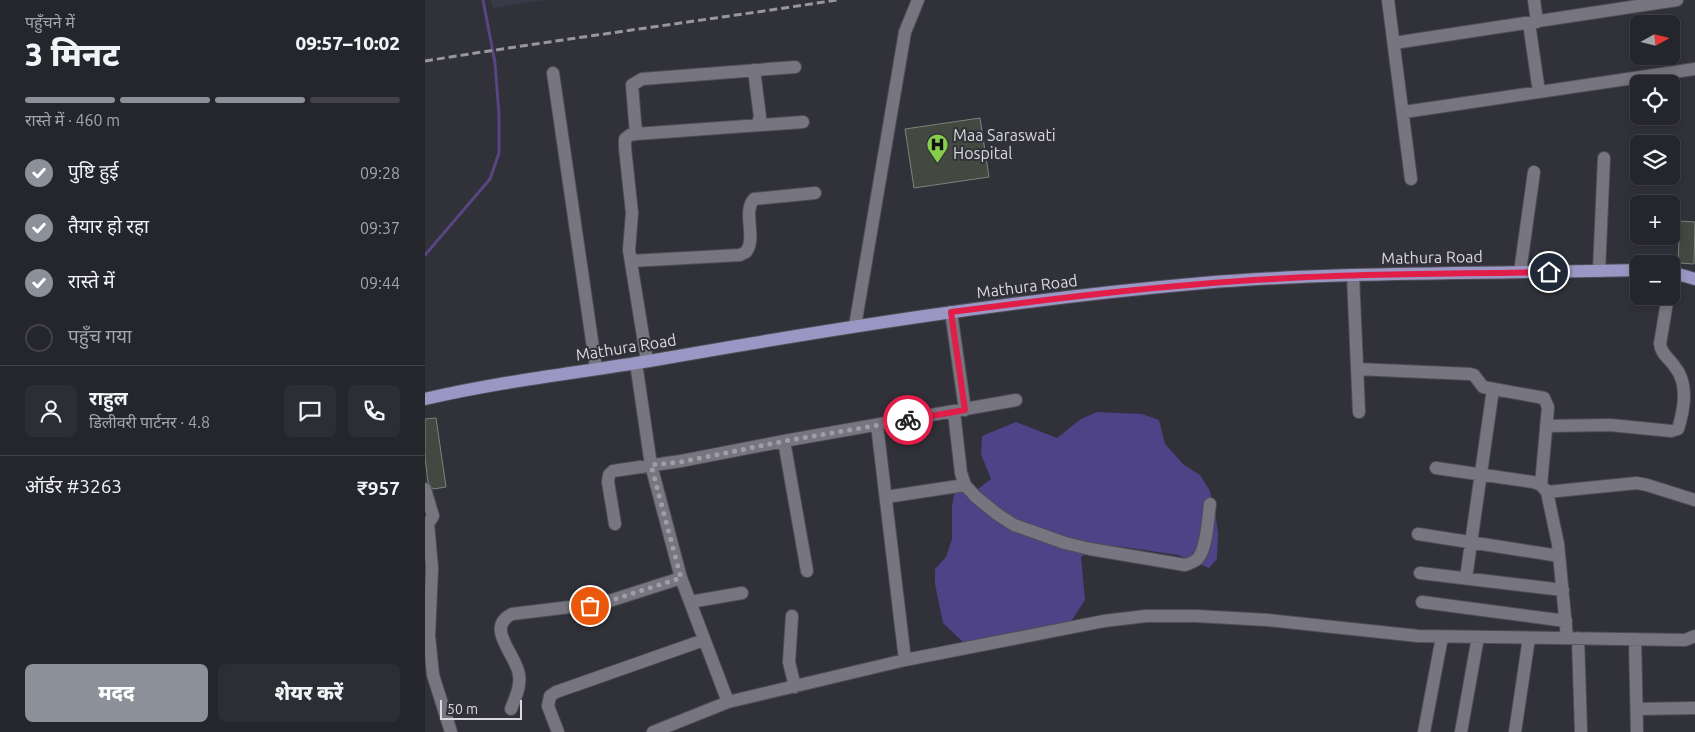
<!DOCTYPE html>
<html lang="hi">
<meta charset="utf-8">
<style>
:root{--surface:#25252c;--page:#2d2d34;--text:#f1f3f6;--muted:#a3a5a9;--line:#424248;--accent:#8c9099}
body{margin:0;font-family:Ubuntu,"Noto Sans Devanagari",sans-serif;background:var(--page);color:var(--text);height:100vh;display:flex;flex-direction:column;font-size:19px;white-space:nowrap}
*{box-sizing:border-box;margin:0}
p{font-size:16px;color:var(--muted)}
.icon{flex:none;width:28px;height:28px;fill:none;stroke:currentColor;stroke-width:2;stroke-linecap:round;stroke-linejoin:round}
.map{position:relative;flex:1;overflow:hidden}
.details{display:flex;flex-direction:column;background:var(--surface);width:425px}
.details>*{flex:none}
.needle{width:32px;rotate:82deg}
.controls{position:absolute;left:1205px;top:15px;display:grid;gap:10px}
.controls a{display:grid;place-items:center;width:50px;height:50px;border-radius:8px;background:var(--surface);box-shadow:0 2px 8px #0003,0 0 0 1px var(--line);font-size:25px}
.scale{position:absolute;left:15px;bottom:12px;width:82px;box-sizing:border-box;padding-left:5px;border:2px solid #d9d8de;border-top:0;font-size:14px;line-height:18px;white-space:nowrap;color:#d9d8de;-webkit-text-stroke:4px #31313a;paint-order:stroke}
.pin{position:absolute;display:grid;place-items:center;width:42px;height:42px;color:#fff;margin:-21px;border:2px solid #fff;border-radius:50%;box-shadow:0 1px 5px #0007}
.courier{position:absolute;display:grid;place-items:center;width:50px;height:50px;margin:-25px;border:4px solid #e11d48;border-radius:50%;background:#fff;color:#222;box-shadow:0 1px 6px #0007}
.overview em{font-style:normal;font-weight:800}
.overview div{display:flex;flex-direction:column-reverse}
.overview{display:flex;align-items:center;justify-content:space-between;height:85px;padding:0 25px}
h1{font-size:32px;font-weight:800;line-height:38px}
.bar{display:grid;grid-template-columns:repeat(4,1fr);gap:8px 5px;align-content:center;height:60px;padding:0 25px}
.bar i{height:6px;border-radius:4px;background:var(--line)}
.bar .on{background:var(--accent)}
.bar p{grid-column:span 4}
.line{display:flex;align-items:center;gap:12px;padding:0 25px;border-top:1px solid var(--line)}
.line div{flex:1}
.round{display:grid;place-items:center;flex:none;width:52px;height:52px;border-radius:8px;background:var(--page)}
ol{padding:0 25px;list-style:none}
li{display:flex;align-items:center;gap:15px;height:55px}
li p{margin-inline-start:auto}
li .icon{padding:5px;border-radius:50%;background:var(--accent);color:#fff;stroke-width:4}
li:last-child{color:var(--muted)}
li i{width:28px;height:28px;border:2px solid var(--line);border-radius:50%}
.action{display:flex;gap:10px;margin-top:auto;padding:10px 25px}
.action a{flex:1;height:58px;border-radius:8px;background:var(--accent);color:#fff;font-size:20px;font-weight:800;line-height:58px;text-align:center}
.action a+a{background:var(--page);color:var(--text)}
main{display:flex;flex:1;min-height:0}
.map>svg:first-child{display:block}
.built{fill:#3a3947}
.green{fill:#4d4386}
.lines{fill:none;stroke-linecap:round;stroke-linejoin:round}
.stream{stroke:#594580;stroke-width:3}
.building{fill:#434840;stroke:#7d837a}
.minor-casing{stroke:#4f4e56;stroke-width:14}
.major-casing{stroke:#4f4e56;stroke-width:14}
.minor{stroke:#777680;stroke-width:12}
.major{stroke:#9b97c4;stroke-width:12}
.rail{stroke:#98979e;stroke-width:3;stroke-dasharray:8 4;stroke-linecap:butt}
.done{stroke:#9e9ea5;stroke-width:5;stroke-dasharray:0 9}
.route{stroke:#e11d48;stroke-width:6}
.labels{text-anchor:middle;dominant-baseline:central;stroke-width:4;stroke-linejoin:round;paint-order:stroke}
.poi-label{font-size:16px;fill:#d9d8de;stroke:#31313a;text-anchor:start}
.street-label{font-size:16px;fill:#d9d8de;stroke:#31313a}
</style>
<main>
<section class="details">
<div class="overview"><div><h1>3 मिनट</h1><p>पहुँचने में</p></div><em>09:57–10:02</em></div>
<div class="bar"><i class="on"></i><i class="on"></i><i class="on"></i><i></i><p>रास्ते में · 460 m</p></div>
<ol>
<li><svg class="icon" aria-label="check" viewBox="0 0 24 24"><path d="M5 12l5 5 9-10"/></svg>पुष्टि हुई<p>09:28</p></li>
<li><svg class="icon" aria-label="check" viewBox="0 0 24 24"><path d="M5 12l5 5 9-10"/></svg>तैयार हो रहा<p>09:37</p></li>
<li><svg class="icon" aria-label="check" viewBox="0 0 24 24"><path d="M5 12l5 5 9-10"/></svg>रास्ते में<p>09:44</p></li>
<li><i></i>पहुँच गया</li>
</ol>
<div class="line" style="height:90px"><a class="round"><svg class="icon" aria-label="person" viewBox="0 0 24 24"><circle cx="12" cy="8" r="4"/><path d="M4 21q1-7 8-7t8 7"/></svg></a><div><b>राहुल</b><p>डिलीवरी पार्टनर · 4.8</p></div><a class="round"><svg class="icon" aria-label="chat" viewBox="0 0 24 24"><path d="M4 5h16v11H9l-5 4z"/></svg></a><a class="round"><svg class="icon" aria-label="phone" viewBox="0 0 24 24"><path d="M5 4h4l2 5-3 2q2 4 5 5l2-3 5 2v4C11 20 4 13 5 4z"/></svg></a></div>
<div class="line" style="height:65px"><div>ऑर्डर #3263</div><b>₹957</b></div>
<div class="action"><a>मदद</a><a>शेयर करें</a></div>
</section>
<div class="map">
<svg width="1270" height="732" viewBox="0 0 1270 732">
<rect width="100%" height="100%" fill="#31313a"/>
<!-- built -->
<path class="built" d="M66 0H119L68 8Z"/>
<!-- green -->
<path class="green" d="M672 412 717 414 734 420 740 444 759 465 775 475 785 491 790 511 793 534 792 559 784 568 753 555 699 547 677 546 656 557 660 600 647 620 599 638 538 642 518 623 510 584V569L521 557 527 539V506L530 489 549 492 566 479 556 454 557 436 591 422 632 438 656 419Z"/>
<g class="lines">
<!-- stream -->
<path class="stream" d="M0 255 65 179 74 153V115L70 63 58 0"/>
</g>
<!-- building -->
<path class="building" d="M555 118 564 177 489 188 480 129Z
M1255 221 1270 222 1269 264 1253 263Z
M11 418 21 487 8 489 3 482 0 457V419Z"/>
<g class="lines">
<defs>
<path id="minor" d="M963 0 986 179
M1109 0 1112 22
M1104 23 1114 92
M969 43 1252 0
M329 70 335 117 332 125
M128 73 171 368
M979 112 1270 69
M211 134 378 122
M206 261 315 255 321 252C332 238 317 212 329 199L390 193
M1174 271 1179 158
M1095 272 1109 172
M928 275 934 412
M526 312 540 410
M430 326 480 32 493 0
M222 361 204 250 207 213 200 148V139L205 135 211 134 207 85 217 79 370 67
M211 363 226 465 256 578 303 702 480 660 679 621 721 616H771L843 620 993 636 1260 640 1270 636
M932 369 1045 374 1049 375 1058 387 1119 398 1123 407 1116 485
M529 412 536 473 540 485 551 497 572 514 589 525 640 543 665 549 760 565C765 563 771 562 774 557 782 546 783 518 785 504
M452 425 480 660
M1121 426 1185 425 1246 431 1253 429C1259 410 1264 384 1250 367 1245 359 1236 354 1235 344L1243 296
M359 441 382 571
M1011 468 1108 482 1116 485 1122 492 1133 544 1142 638
M0 489 8 516 3 524 7 568 4 636 8 675 26 732
M1122 492 1212 483 1222 485 1270 500
M461 497 540 485
M190 524 183 482 184 475 188 471 256 461 359 441 591 400
M993 534 1134 556
M995 573 1138 590
M1041 578 1068 389
M265 602 317 593
M997 602 1141 621
M367 616 364 662 370 687
M1153 638 1156 732
M1210 639 1212 732
M86 709C90 698 96 687 94 675 92 655 59 628 87 614L178 603 256 578
M1212 709 1270 708
M133 732 123 706 125 696 131 692 279 640
M228 732 303 702
M999 732 1017 637
M1036 732 1053 637
M1090 732 1104 638"/>
<path id="major" d="M1246 272 1270 279
M0 399C76 381 153 373 230 360 412 328 594 299 778 283 923 271 1068 274 1214 270"/>
</defs>
<!-- minor casing -->
<use href="#minor" class="minor-casing"/>
<!-- major casing -->
<use href="#major" class="major-casing"/>
<!-- minor -->
<use href="#minor" class="minor"/>
<!-- major -->
<use href="#major" class="major"/>
<!-- rail -->
<path class="rail" d="M0 61C137 39 275 21 412 0"/>
</g>
<g class="lines">
<!-- done -->
<path class="done" d="M165 606 178 603 256 578 226 465 256 462 360 441 483 420"/>
<!-- route -->
<path class="route" d="M483 420 540 410 526 312C633 298 739 285 847 279 939 273 1031 274 1124 272"/>
</g>
<!-- icons -->
<defs>
<symbol id="hospital-pin" viewBox="-11 -11 22 30"><path d="M0 17L-7.5 6A9.5 9.5 0 1 1 7.5 6Z" fill="#85cf4c" stroke="#31313a"/><path d="M-5-5h3v3.5h4V-5h3V5h-3V1.5h-4V5h-3Z" fill="#111"/></symbol>
</defs>
<g fill-rule="evenodd">
<use href="#hospital-pin" x="500" y="132" width="25" height="34"/>
</g>
<g class="labels">
<!-- poi labels -->
<g class="poi-label">
<text x="528" y="135">Maa Saraswati<tspan x="528" dy="18">Hospital</tspan></text>
</g>
<!-- street labels -->
<g class="street-label">
<text transform="translate(1007 257) rotate(-1)">Mathura Road</text>
<text transform="translate(602 286) rotate(-7)">Mathura Road</text>
<text transform="translate(201 347) rotate(-9)">Mathura Road</text>
</g>
</g>
</svg>
<div class="controls">
<a><svg class="needle" viewBox="-14 -14 28 28"><path d="M0-13l5 13h-10z" fill="#e53935"/><path d="M0 13l5-13h-10z" fill="#a3a5a9"/></svg></a>
<a><svg class="icon" aria-label="locate" viewBox="0 0 24 24"><circle cx="12" cy="12" r="6"/><path d="M12 2v4M12 18v4M2 12h4M18 12h4"/></svg></a>
<a><svg class="icon" aria-label="layers" viewBox="0 0 24 24"><path d="M12 4l9 5-9 5-9-5zM3 14l9 5 9-5"/></svg></a>
<a>+</a>
<a>−</a>
</div>
<div class="scale">50 m</div>
<div class="pin" style="left:165px;top:606px;background:#ea580c"><svg class="icon" aria-label="bag" viewBox="0 0 24 24"><path d="M5 8h14l-1 12H6zM9 8a3 3 0 0 1 6 0"/></svg></div>
<div class="pin" style="left:1124px;top:272px;background:#1f2937"><svg class="icon" aria-label="home" viewBox="0 0 24 24"><path d="M3 11l9-7 9 7M6 9v11h12V9"/></svg></div>
<div class="courier" style="left:483px;top:420px"><svg class="icon" aria-label="bike" viewBox="0 0 24 24"><circle cx="6" cy="16" r="4"/><circle cx="18" cy="16" r="4"/><path d="M6 16l4-8h5l3 8M10 8l3 8H6M13 5h3"/></svg></div>
</div>
</main>
